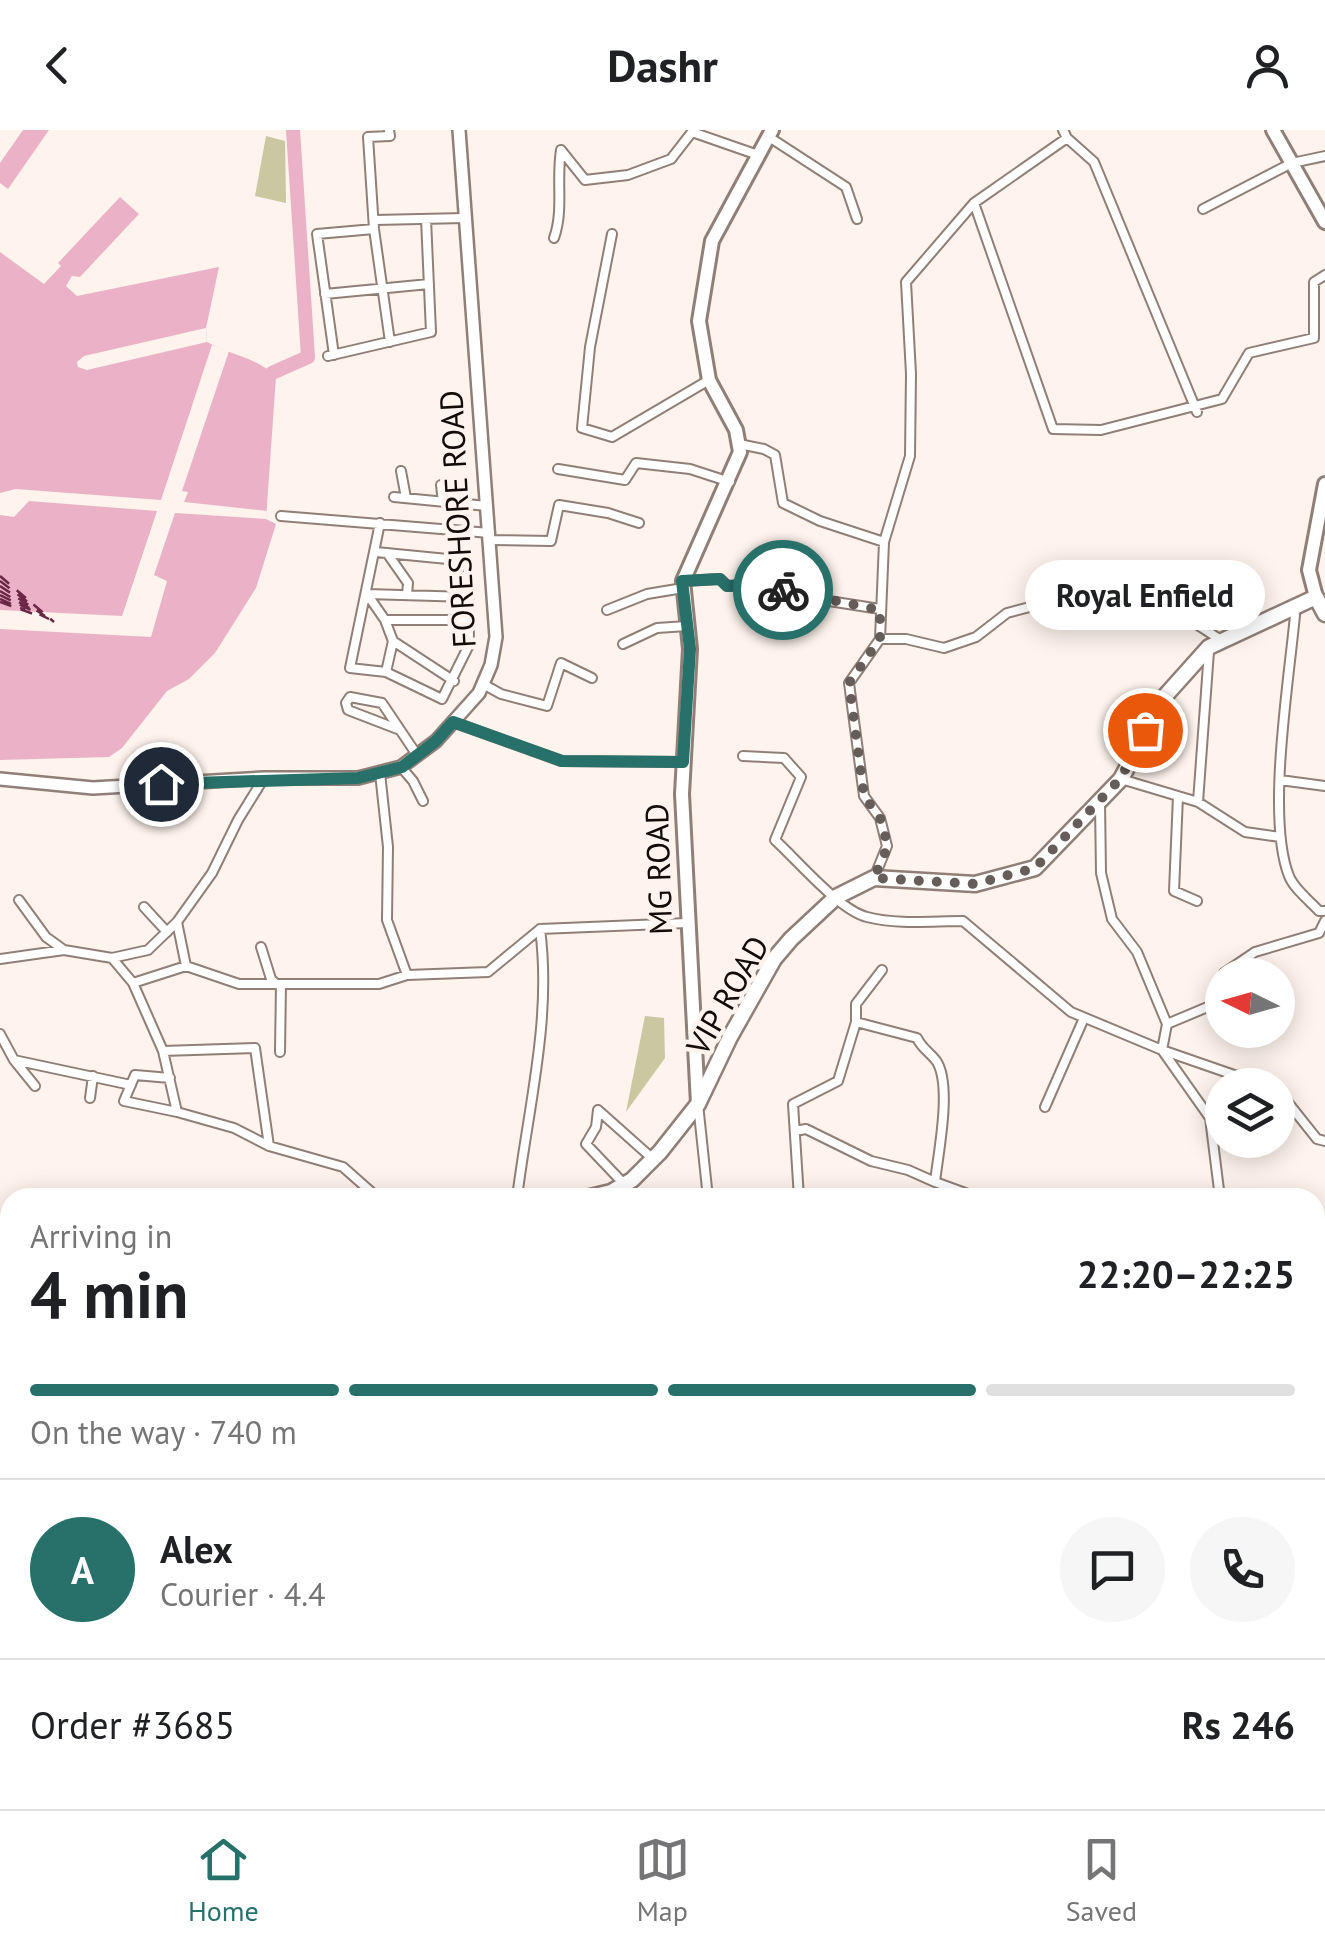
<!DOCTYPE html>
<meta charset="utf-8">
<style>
:root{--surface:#fff;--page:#f6f6f6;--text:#202124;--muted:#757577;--line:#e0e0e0;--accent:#28716a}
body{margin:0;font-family:"PT Sans",sans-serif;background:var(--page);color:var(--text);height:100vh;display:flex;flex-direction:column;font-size:38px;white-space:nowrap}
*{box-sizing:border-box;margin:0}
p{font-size:32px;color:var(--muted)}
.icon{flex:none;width:55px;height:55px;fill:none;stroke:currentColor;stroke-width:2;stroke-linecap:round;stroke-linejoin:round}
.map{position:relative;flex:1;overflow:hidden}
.side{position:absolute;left:0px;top:1058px;width:1325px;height:622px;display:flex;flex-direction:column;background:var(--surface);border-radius:30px 30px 0 0;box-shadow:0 5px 25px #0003}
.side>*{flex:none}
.needle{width:65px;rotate:275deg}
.fabs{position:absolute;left:1205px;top:828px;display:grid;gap:20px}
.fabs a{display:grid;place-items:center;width:90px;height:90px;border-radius:50%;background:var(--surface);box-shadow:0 5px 25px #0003;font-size:50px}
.pin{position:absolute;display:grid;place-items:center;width:85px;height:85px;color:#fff;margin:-42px;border:5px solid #fff;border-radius:50%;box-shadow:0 2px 10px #0007}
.courier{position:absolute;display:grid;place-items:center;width:100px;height:100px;margin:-50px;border:8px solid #28716a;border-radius:50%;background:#fff;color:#222;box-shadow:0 2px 12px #0007}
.bubble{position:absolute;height:70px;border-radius:35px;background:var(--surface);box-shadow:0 5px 25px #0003;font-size:32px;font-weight:600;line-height:70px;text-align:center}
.summary em{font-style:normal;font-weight:600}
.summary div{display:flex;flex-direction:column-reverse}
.summary{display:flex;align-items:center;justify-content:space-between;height:170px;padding:0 30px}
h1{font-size:65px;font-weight:600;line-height:75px}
.bar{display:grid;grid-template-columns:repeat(4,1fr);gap:15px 10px;align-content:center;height:120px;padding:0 30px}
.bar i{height:12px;border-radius:8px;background:var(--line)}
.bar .on{background:var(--accent)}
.bar p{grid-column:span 4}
.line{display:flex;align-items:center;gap:25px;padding:0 30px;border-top:2px solid var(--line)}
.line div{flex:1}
.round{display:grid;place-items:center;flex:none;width:105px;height:105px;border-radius:52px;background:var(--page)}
header{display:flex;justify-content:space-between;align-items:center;height:130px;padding:0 30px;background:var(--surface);font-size:45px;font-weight:600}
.menu{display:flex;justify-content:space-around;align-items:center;height:140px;border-top:2px solid var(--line);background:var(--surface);font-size:28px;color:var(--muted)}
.menu a{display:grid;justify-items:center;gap:5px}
.menu .on{color:var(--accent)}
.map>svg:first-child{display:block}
.green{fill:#cac7a1}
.water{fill:#ebb2c7}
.pier{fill:#fef3ed}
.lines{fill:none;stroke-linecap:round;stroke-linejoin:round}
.river{stroke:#ebb2c7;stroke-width:14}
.ferry{stroke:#6a2746;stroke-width:2.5;stroke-dasharray:12 10;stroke-linecap:butt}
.street-casing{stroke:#907f76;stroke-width:12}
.secondary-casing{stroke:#907f76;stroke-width:16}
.primary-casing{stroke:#907f76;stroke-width:18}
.highway-casing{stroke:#907f76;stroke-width:19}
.street{stroke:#fff;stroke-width:8}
.secondary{stroke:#fff;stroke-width:11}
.primary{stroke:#fff;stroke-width:12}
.highway{stroke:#fff;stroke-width:14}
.done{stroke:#655d59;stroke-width:10;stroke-dasharray:0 18}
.route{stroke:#28716a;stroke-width:12}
.labels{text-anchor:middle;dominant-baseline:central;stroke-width:9;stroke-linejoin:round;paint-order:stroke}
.street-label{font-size:32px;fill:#120c09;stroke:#fef3ed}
</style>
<header><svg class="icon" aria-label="back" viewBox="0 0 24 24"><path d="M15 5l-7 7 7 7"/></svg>Dashr<svg class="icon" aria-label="person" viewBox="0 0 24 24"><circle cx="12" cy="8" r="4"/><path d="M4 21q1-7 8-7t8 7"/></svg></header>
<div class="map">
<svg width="1325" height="1679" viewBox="0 0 1325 1679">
<rect width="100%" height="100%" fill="#fef3ed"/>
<!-- green -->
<path class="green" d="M266 6 285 11 286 73 255 66Z
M645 886 664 888 665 928 626 982Z"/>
<!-- water -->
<path class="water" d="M23 0H49L8 59 0 53V33Z
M120 67 139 84 80 147 72 146 66 156 77 166 219 137 206 198 207 212C230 225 257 227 276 247L266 389 276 394 256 458 215 523 189 549 167 561 122 618 109 627 0 630V122L44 154 61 136 58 133Z"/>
<!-- pier -->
<path class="pier" d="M206 198 207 212 87 240 78 237 77 232 84 226Z
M212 215 229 221 182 361 188 362 184 372 267 381 266 389 175 383 154 445 167 451 151 507 0 499V480L122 486 157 381 29 371 14 387 0 385V363L16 359 161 370Z"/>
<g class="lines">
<!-- river -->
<path class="river" d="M272 243 308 227 293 0"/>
<!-- ferry -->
<path class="ferry" d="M0 446 54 492
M0 451 33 476
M0 456 45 486
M0 461 31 479
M0 465 49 489
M0 469 25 480
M0 472 39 486"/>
<defs>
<path id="street" d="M389 0 390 6 368 7 374 99 390 212
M1063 0 1067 8 1094 32 1197 282
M769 7 846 57 857 89
M1067 8 974 73 906 152 911 244 910 326 884 412 880 509H906L944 518 976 507 1007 483 1075 465 1176 481 1221 510
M974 73 1053 299 1101 300 1222 269 1249 223 1314 208V152L1325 145
M1203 79 1292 33 1325 26
M375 90 465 88
M612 104 590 217 582 298 612 307 709 250
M554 108C564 80 556 50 561 20L585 50 628 45 671 29 692 2 758 25
M325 164 429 154
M334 225 317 104 374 99
M328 226 431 202 426 89
M739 314 764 319 775 325 783 373 820 391 884 412
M558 339 625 350 636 333 690 339 730 352
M401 341 406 368
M441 355 443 372
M394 367 487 376
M281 386 490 403
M490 410 551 411 559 375 608 383 639 393
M376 422 468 431 469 515 442 569 386 542 350 538 380 393
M387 423 408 453 407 465
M683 451 720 449 727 456 769 454 829 471 880 479
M367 464 385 490 393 511 454 551
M367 464 469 467
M1293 477 1295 485C1289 551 1266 688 1289 746 1294 759 1310 771 1319 781H1325
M607 480 647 464 683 458
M385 490H469
M623 514 657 498 687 496
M1209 521 1198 672 1245 702 1280 707
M386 542 393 511
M483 554 501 564 547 576 561 533 592 548
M453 592 561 631 683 632
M400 600 348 580 346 573 350 567 382 573 417 625
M743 626 784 628 801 647 775 710C798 731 839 780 867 787 897 795 932 791 963 791L1071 882 1162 920 1210 988 1220 1068
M401 637 413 651 423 671
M380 643 388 717 387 790 407 845
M1121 649 1198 672
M1280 650 1325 656
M1178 666 1174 761 1197 771
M1100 673 1101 743 1112 789 1137 822 1167 894 1162 920 1263 955
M874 748 887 716 880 688 864 666 849 553 880 509
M19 770 46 807 64 820
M144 777 167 802
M261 817 271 849 276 854
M112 828 133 853 186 836 177 792
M0 829 64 820 112 828 148 820 177 792 212 743 238 690 264 648
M186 836 239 854H379L407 845 488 842 540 799
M1224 843 1255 822 1319 803 1325 791
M133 853 163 921 177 982 234 998 269 1016 343 1037 378 1068
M856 892 917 908C922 919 931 923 937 932 952 957 938 1024 935 1052L979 1068
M1167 894 1210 876
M0 904 14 930 131 955
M163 921 255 918 269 1016
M280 922 281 854
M14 930 35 956
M170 948 135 945 124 971 177 982
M1278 960 1317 1009 1325 1011
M90 968 93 946
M698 974 708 1068
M1045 977 1084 888
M795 1001 806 999 871 1031 908 1040 935 1052
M624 1054 586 1014 596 997 598 980 653 1029
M517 1068C528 978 552 889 540 799L687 793
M799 1068 793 974 838 951 856 892V874L882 840
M0 1116 10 1108
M0 1125 10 1126
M1315 1238 1325 1246
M1315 1436 1318 1458 1325 1472
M1315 1551 1325 1550
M0 1574 10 1578
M44 1670 51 1679
M71 1670 80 1679
M209 1670 220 1679
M1176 1670 1184 1679
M1 1679 16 1670
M285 1679 287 1670
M339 1679 345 1670
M495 1679 497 1670
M1050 1679 1051 1670
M1126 1679 1133 1670"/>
<path id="secondary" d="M0 649 93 658 264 648H358L401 637 436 611 479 563 491 535 496 507 459 0
M0 1507 10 1504"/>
<path id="primary" d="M1273 0 1325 92
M1316 467 1309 440 1325 354
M698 974 682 664 690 519 683 451 740 322 736 300 709 250 699 191 712 111 772 0"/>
<path id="highway" d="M586 1068 611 1062 632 1050 660 1022 698 974 730 907 774 829 791 809 836 767 874 748 975 754 1035 738 1121 649 1166 565 1209 517 1316 467 1325 484
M0 1432 10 1431"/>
</defs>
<!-- street casing -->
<use href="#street" class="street-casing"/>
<!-- secondary casing -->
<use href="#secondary" class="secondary-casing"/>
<!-- primary casing -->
<use href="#primary" class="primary-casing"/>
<!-- highway casing -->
<use href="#highway" class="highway-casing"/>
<!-- street -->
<use href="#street" class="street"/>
<!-- secondary -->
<use href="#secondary" class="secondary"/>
<!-- primary -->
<use href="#primary" class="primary"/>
<!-- highway -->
<use href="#highway" class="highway"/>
</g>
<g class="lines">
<!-- done -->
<path class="done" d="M783 460 880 480V509L849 553 864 666 880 688 888 716 874 748 975 754 1035 738 1121 648 1145 600"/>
<!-- route -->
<path class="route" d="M161 654 358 648 402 637 436 611 453 592 562 631 683 632 690 519 682 451 720 449 727 456 769 454 783 460"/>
</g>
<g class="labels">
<!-- street labels -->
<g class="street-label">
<text transform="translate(457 389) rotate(-93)">FORESHORE ROAD</text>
<text transform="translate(658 739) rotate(-92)">MG ROAD</text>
<text transform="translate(727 865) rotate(-60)">VIP ROAD</text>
</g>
</g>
</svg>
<div class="fabs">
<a><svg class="needle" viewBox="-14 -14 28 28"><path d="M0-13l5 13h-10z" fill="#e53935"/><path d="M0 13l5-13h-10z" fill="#757577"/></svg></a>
<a><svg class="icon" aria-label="layers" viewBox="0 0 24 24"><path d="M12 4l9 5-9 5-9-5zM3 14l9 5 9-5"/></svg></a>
</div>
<div class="pin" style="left:1145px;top:600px;background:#ea580c"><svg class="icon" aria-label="bag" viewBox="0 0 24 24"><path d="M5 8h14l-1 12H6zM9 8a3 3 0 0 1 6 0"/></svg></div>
<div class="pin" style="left:161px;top:654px;background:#1f2937"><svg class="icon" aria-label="home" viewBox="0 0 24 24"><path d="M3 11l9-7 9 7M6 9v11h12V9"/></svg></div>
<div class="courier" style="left:783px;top:460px"><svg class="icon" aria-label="bike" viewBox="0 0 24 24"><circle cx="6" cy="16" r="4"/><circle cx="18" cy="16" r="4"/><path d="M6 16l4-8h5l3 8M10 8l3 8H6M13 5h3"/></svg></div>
<div class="bubble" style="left:1025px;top:430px;width:240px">Royal Enfield</div>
<section class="side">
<div class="summary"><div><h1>4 min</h1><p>Arriving in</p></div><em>22:20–22:25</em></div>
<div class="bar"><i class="on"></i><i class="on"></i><i class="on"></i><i></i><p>On the way · 740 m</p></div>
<div class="line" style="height:180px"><b class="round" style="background:var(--accent);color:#fff">A</b><div><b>Alex</b><p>Courier · 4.4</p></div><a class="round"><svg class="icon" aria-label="chat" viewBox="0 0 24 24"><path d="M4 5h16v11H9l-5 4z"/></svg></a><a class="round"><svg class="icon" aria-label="phone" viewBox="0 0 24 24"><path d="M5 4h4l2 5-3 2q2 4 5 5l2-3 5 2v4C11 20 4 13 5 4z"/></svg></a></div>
<div class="line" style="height:130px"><div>Order #3685</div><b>Rs 246</b></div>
</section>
</div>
<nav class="menu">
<a class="on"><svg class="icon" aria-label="home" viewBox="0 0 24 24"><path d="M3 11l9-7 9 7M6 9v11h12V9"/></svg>Home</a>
<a><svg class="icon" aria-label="map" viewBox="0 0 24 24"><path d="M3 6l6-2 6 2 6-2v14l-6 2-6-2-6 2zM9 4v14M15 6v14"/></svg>Map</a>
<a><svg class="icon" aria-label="saved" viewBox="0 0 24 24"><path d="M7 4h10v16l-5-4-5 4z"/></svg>Saved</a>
</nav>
